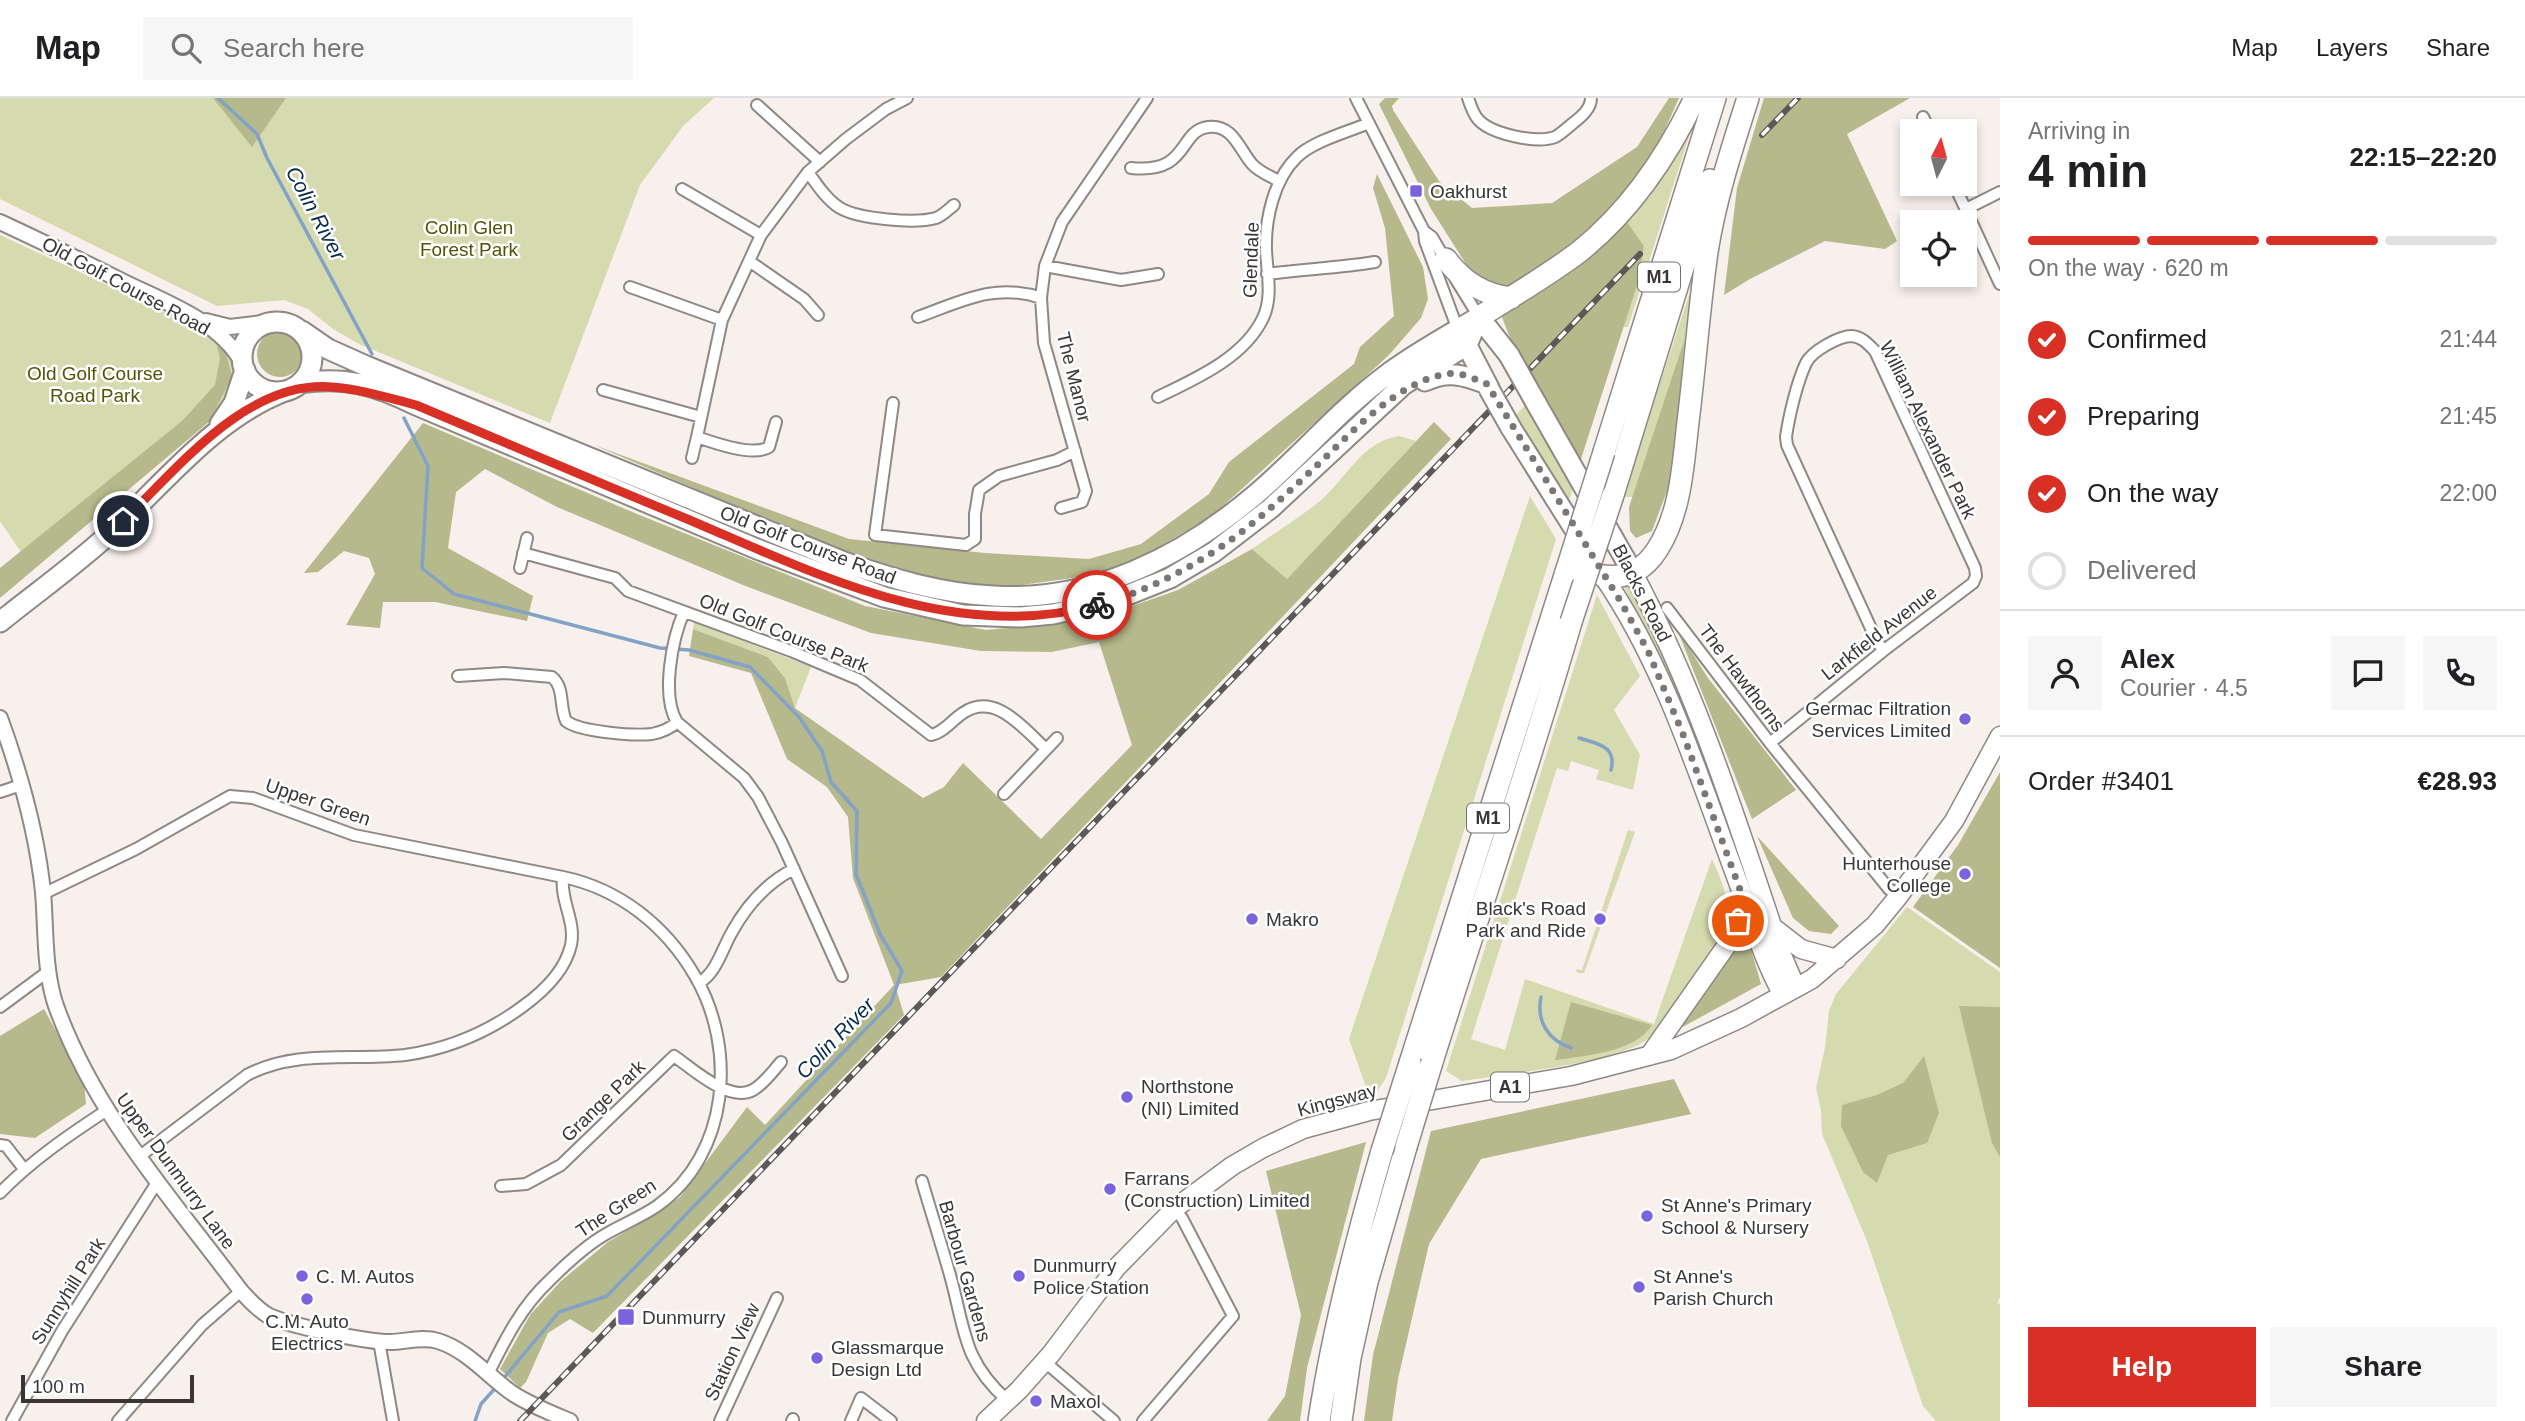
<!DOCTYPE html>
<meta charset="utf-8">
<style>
:root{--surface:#fff;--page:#f6f6f6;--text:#202124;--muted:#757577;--line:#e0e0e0;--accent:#d93025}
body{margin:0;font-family:Helvetica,sans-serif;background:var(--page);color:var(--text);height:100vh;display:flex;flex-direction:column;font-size:26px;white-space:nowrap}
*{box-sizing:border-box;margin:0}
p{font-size:23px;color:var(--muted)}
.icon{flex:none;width:38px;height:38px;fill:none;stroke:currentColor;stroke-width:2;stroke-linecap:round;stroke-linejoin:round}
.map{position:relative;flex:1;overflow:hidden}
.side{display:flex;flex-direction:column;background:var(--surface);width:525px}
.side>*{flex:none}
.needle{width:46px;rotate:6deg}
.tools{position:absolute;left:1900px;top:21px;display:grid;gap:14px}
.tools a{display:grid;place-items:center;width:77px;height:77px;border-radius:0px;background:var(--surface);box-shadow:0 4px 10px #0003;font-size:35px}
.scale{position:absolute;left:21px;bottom:18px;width:173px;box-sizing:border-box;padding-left:7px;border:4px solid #393635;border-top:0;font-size:19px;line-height:24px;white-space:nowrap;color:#393635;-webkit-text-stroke:5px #fff;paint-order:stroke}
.pin{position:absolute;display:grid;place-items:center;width:60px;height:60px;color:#fff;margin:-30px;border:4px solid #fff;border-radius:50%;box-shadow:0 2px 7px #0007}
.courier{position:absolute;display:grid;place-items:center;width:70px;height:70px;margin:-35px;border:5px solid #d93025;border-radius:50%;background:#fff;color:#222;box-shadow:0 2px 9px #0007}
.head em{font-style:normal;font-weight:600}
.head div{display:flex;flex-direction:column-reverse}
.head{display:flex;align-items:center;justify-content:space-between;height:119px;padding:0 28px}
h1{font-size:46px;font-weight:600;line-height:52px}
.bar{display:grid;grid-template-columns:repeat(4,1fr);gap:10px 7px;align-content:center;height:84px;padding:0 28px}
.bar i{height:9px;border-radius:5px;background:var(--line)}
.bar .on{background:var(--accent)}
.bar p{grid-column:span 4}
.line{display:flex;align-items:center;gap:18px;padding:0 28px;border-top:2px solid var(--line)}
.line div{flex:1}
.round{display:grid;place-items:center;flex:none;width:74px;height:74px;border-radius:0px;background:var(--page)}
ol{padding:0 28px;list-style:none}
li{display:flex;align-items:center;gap:21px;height:77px}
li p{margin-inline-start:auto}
li .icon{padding:7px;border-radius:50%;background:var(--accent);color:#fff;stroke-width:4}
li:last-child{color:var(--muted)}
li i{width:38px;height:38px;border:4px solid var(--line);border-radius:50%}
.button{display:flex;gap:14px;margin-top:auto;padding:14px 28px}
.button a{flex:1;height:80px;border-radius:0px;background:var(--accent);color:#fff;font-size:28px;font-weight:600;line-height:80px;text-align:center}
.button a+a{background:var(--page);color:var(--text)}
header{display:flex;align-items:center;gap:42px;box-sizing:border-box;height:98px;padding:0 35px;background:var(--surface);border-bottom:2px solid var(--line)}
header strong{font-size:33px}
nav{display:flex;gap:38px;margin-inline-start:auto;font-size:24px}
.search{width:490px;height:63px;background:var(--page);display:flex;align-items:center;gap:18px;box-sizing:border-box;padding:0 24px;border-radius:0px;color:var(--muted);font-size:26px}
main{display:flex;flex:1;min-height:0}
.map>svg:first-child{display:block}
.green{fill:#d6daaf}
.forest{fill:#b5b98b}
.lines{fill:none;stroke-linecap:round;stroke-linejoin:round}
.stream{stroke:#83a3c6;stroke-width:3.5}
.minor-casing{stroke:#8f8884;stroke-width:14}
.tertiary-casing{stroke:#8f8884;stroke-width:18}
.primary-casing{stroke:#8f8884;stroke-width:21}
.trunk-casing{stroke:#8f8884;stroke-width:23}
.motorway-casing{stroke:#8f8884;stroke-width:24}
.minor{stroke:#fff;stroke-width:10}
.tertiary{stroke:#fff;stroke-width:14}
.primary{stroke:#fff;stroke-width:18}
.trunk{stroke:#fff;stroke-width:19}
.motorway{stroke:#fff;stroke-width:21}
.rail-casing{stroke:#5c5857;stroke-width:6}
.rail{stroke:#fff;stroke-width:3.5;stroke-dasharray:10;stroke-linecap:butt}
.trunk-bridge-casing{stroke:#8f8884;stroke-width:23;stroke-linecap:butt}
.motorway-bridge-casing{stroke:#8f8884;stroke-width:24;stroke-linecap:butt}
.trunk-bridge{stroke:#fff;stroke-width:19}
.motorway-bridge{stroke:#fff;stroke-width:21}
.done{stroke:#7c7775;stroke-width:7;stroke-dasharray:0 12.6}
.route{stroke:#d93025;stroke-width:9}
.poi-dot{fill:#7b63de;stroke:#fff;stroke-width:2.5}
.labels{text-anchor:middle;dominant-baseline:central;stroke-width:5;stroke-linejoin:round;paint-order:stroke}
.shield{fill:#fff;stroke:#747272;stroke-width:2}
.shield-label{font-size:18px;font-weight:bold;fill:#393635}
.poi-label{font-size:19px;fill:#393635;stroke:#fff;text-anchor:start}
.park-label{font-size:19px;fill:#525506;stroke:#fff}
.street-label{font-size:19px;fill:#393635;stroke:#fff}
.water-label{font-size:21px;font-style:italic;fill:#082c4e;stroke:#fff}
</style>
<header>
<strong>Map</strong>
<div class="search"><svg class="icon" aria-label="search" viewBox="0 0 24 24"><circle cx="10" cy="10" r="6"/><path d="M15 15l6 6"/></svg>Search here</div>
<nav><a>Map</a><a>Layers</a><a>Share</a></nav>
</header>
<main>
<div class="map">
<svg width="2000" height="1323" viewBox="0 0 2000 1323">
<rect width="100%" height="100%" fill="#f7f0ec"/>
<!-- green -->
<path class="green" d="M0 0H714L683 28 640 87 550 325 359 246 333 231 308 211 284 202 217 208 0 101Z
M1693 26 1628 229H1623L1644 148 1624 120Z
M0 137 202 231 228 251 236 278 210 323 21 454 0 423Z
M1701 160 1690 254 1683 255V247L1633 399H1623Z
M1528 304 1575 385 1567 408 1515 318Z
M1399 338 1416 343 1287 481 1252 451C1274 435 1299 420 1320 403 1347 380 1361 344 1399 338Z
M1530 398 1556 441 1386 980 1371 1003 1349 941Z
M1632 485 1681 593 1690 636 1678 596 1624 489Z
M1597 497 1640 578 1614 612 1640 657 1633 692 1596 681 1599 672 1571 663 1568 673 1557 670 1471 941 1505 952 1525 881 1654 926 1712 761C1725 790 1732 806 1722 837L1652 938C1622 965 1506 976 1462 983L1446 973Z
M694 524 811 569 795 610 785 580 768 559 693 531Z
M1628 732 1635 734 1584 875H1578L1575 871 1582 872Z
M1907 809 2000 874V1199L1997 1205 2000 1206V1323H1936L1923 1308 1867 1143 1822 1036 1821 1013 1816 990 1825 950 1829 913 1836 896Z"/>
<!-- forest -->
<path class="forest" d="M213 0H286L252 49Z
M1385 0H1399L1392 8 1393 12 1439 83 1472 110 1552 105 1637 49 1669 0H1679L1659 45 1615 107 1644 148 1639 181 1580 364 1510 240 1500 214 1471 174 1431 111 1379 6Z
M1764 0H1910L1847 36 1897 143 1885 151 1825 143 1750 181 1724 197 1737 90Z
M1377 76 1423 169 1428 201 1421 220 1389 257 1212 418 1131 465 1073 480 1006 489 924 480 819 444 594 347 849 441 985 455 1089 461 1141 446 1209 396 1229 364 1354 266 1360 249 1394 218 1385 130 1373 90Z
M257 256a23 23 0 1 1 46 0a23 23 0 1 1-46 0Z
M1684 243 1680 314 1670 385 1652 433 1636 440 1630 433 1629 409Z
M217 248 225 252 232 278 210 323 0 500V470L182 323 215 287 220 260Z
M1434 324 1451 341 941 879 895 887 904 917 593 1235 570 1221 548 1235 526 1284 520 1290 500 1271 530 1217 561 1183 608 1144 659 1114 680 1099 747 1009 765 1027 894 887 853 780 848 719 827 689 787 661 751 575 689 558 693 531 768 559 785 580 795 610 923 700 944 689 963 665 1041 741 1132 647 1099 544 1052 554 981 553 871 535 743 487 557 409 485 371 456 394 448 450 533 498 527 523 435 504H383L380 530 346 527 375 476 369 460 344 453 318 474 304 475 423 325 637 416 865 508 986 532 1095 521 1178 492 1252 451 1287 481Z
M1677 531 1708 580 1796 692 1752 721Z
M2000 674V870L1913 809 1958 747Z
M1757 738 1839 828 1831 836 1809 833 1793 820Z
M1745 830 1761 886 1679 931 1676 930Z
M1571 904 1652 927C1636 954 1584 958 1555 962Z
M1959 908 2000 909V1059L1992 1045Z
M44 911 84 984 86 1006 35 1040 0 1036V938Z
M1924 958 1939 1015 1927 1045 1888 1057 1877 1085 1863 1074 1841 1028 1842 1007 1877 997 1903 985Z
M1674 981 1691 1016 1481 1061 1429 1146 1398 1281 1392 1323H1364L1373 1257 1431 1033Z
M1366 1044 1307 1270 1300 1323H1267L1285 1298 1301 1217 1266 1073Z"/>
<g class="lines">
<!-- stream -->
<path class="stream" d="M218 0 257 36 267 60 372 256
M404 320 428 368 422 470 454 496 660 550 689 552 750 569 799 619 822 653 831 684 857 713 856 776 880 836 902 873 891 905 607 1198 559 1214 503 1281
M1579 640C1598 646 1617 648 1611 672
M1541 899C1536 923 1548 942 1571 950
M475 1323 481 1306 498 1287"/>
<defs>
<path id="minor" d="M1356 0 1424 133 1425 143 1458 232
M1468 0C1470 6 1473 15 1477 20 1489 36 1537 46 1555 39 1561 36 1567 30 1572 26 1581 19 1591 11 1591 0
M757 7 820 64
M1923 19 1930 33
M1131 70C1190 76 1178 33 1208 29 1233 26 1239 51 1252 66 1259 74 1270 78 1279 83
M808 74C817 87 827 102 840 110 859 121 915 126 936 120 942 118 949 111 954 107
M1954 86 2000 186
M682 91 761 137
M1966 111 2000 94
M1424 133 1432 139 1446 163
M749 163 804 201 818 217
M1045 168 1121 182 1158 176
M1267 176C1303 171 1339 170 1375 164
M1455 180 1479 219
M630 189 722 222
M918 219C960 204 995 184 1041 200
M603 292 701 319
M1158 299C1195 281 1244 260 1263 220 1273 199 1267 175 1266 152 1265 121 1274 81 1297 59 1313 43 1348 34 1369 25
M893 305 875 437 966 447 975 441V416L979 392 999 378 1057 362 1075 353
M776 324 769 349C754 359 714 345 697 339L722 222 761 137 808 74 846 41 886 11 907 0
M692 360 697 339
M1061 410 1082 404 1086 393 1044 245 1041 200 1045 168 1062 124 1147 0
M523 455 615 480 628 493 791 553 860 582 931 637C943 635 952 622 963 615 995 593 1024 631 1046 651
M520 470 527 440
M1667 510 1770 645 1889 791 1898 799
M684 514C672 541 661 598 677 624L744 680 758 699 782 745 842 878
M458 578 504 575 552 579C565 590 559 608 566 623 580 634 634 638 652 636 662 634 670 631 677 624
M1770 645 1883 553 1973 485 1976 478 1975 470 1875 253C1868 246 1862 239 1852 238 1839 238 1812 253 1806 265 1797 284 1789 318 1786 339L1787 347 1874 537 1883 553
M0 694 21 687
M1004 696 1057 640
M43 796 136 751 230 698 253 700 354 737 563 779
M699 885C717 874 722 851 732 834 747 807 766 785 794 771
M0 909 50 872
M0 1047 6 1048 24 1071
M140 1058 247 977C296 951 351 963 405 957 448 951 488 934 522 909 543 894 565 873 571 847 576 823 560 803 563 779 620 791 666 828 695 878 737 950 730 1056 657 1108 641 1119 623 1126 606 1136 585 1148 566 1166 549 1183 521 1209 505 1242 488 1276
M922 1083C931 1114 941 1145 950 1177 965 1230 962 1262 1007 1302
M501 1088 526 1086 561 1067 674 958C693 971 729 1005 753 992 764 986 773 973 781 964
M0 1095C32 1062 69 1037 107 1012
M379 1243 393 1323
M1045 1264 1114 1323
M12 1323 62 1233 158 1083
M118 1323 202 1227 241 1193
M720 1323 777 1200
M792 1323 793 1321
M851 1323 861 1300 891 1323
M1143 1323 1233 1218 1182 1120 1174 1111"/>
<path id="tertiary" d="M0 124C41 143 82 163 122 183 164 204 218 222 242 264
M206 223 230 229 271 224
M0 620C20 675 37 736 43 794 46 830 44 870 55 905 93 1014 173 1102 241 1193 249 1202 258 1212 269 1218 292 1228 365 1244 390 1244 405 1244 422 1238 438 1243 467 1252 488 1278 512 1295 530 1307 551 1315 570 1323"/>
<path id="primary" d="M1633 475C1697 594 1738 726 1781 855L1796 890
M1603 478C1666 570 1699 680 1738 784 1752 822 1763 862 1783 897
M1774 830 1801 851 1837 861
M1649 958 1729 844 1737 827 1742 800
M986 1323 1019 1292 1051 1256 1116 1170 1174 1111 1232 1068 1263 1050 1303 1031 1369 1013 1571 978 1671 952 1741 920 1812 881 1875 827 1898 799 1954 723 2000 638"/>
<path id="trunk" d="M1479 219 1509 257
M242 259a35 35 0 1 1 70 0a35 35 0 1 1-70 0Z
M302 233 328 251 366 268 844 464C893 481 942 496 994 498 1092 504 1182 459 1255 397 1301 358 1340 311 1389 275 1417 254 1449 237 1479 219
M1461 236 1489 290
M1425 283C1448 272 1464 277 1487 286
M300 285C345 278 376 287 416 307L757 451 884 499 963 517 1021 519 1053 516 1115 502 1170 480 1214 454 1271 410 1403 287 1467 247 1479 219
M1536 305 1633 475
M220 326 234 305 245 272
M1511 330 1585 448
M0 524C36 495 74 468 108 437 164 386 213 321 285 293"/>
<path id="motorway" d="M1446 161C1462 183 1484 197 1511 200
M1479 219C1513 198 1547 178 1579 154 1630 113 1667 59 1695 0
M1604 354 1715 0
M1613 397 1710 82
M1603 478C1626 481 1644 472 1657 452 1681 415 1683 367 1688 324 1695 268 1699 211 1707 154 1715 102 1732 50 1748 0
M1432 964C1478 817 1528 672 1571 524
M1410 965 1566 474
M1319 1323C1333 1231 1356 1142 1382 1053
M1341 1323 1350 1260 1367 1184 1406 1049"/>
</defs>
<!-- minor casing -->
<use href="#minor" class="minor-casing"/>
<!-- tertiary casing -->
<use href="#tertiary" class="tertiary-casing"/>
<!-- primary casing -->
<use href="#primary" class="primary-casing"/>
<!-- trunk casing -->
<use href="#trunk" class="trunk-casing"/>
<!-- motorway casing -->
<use href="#motorway" class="motorway-casing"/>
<!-- minor -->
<use href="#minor" class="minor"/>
<!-- tertiary -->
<use href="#tertiary" class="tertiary"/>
<!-- primary -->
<use href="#primary" class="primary"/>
<!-- trunk -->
<use href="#trunk" class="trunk"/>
<!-- motorway -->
<use href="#motorway" class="motorway"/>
<defs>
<path id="rail" d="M1762 37 1798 0
M520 1323 1640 156"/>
</defs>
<!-- rail casing -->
<use href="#rail" class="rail-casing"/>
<!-- rail -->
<use href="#rail" class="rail"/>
<defs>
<path id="trunk-bridge" d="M1509 257 1536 305
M1489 291 1511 330"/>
<path id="motorway-bridge" d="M1566 474 1604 354
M1571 524 1613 397
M1406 1049 1432 964
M1382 1053 1410 965"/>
</defs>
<!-- trunk-bridge casing -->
<use href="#trunk-bridge" class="trunk-bridge-casing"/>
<!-- motorway-bridge casing -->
<use href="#motorway-bridge" class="motorway-bridge-casing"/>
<!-- trunk-bridge -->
<use href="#trunk-bridge" class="trunk-bridge"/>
<!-- motorway-bridge -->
<use href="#motorway-bridge" class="motorway-bridge"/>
</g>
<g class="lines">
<!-- done -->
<path class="done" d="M1097 507C1151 492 1200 466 1244 432 1268 413 1290 393 1312 372 1349 338 1394 285 1446 276 1460 273 1474 281 1487 286L1621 504 1648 553 1683 636 1742 797 1738 823"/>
<!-- route -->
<path class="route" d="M123 423C179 369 247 282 332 289 361 291 388 300 416 307 504 344 592 382 680 418 811 473 951 547 1097 507"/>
</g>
<!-- markers -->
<g class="poi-dot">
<rect x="1409" y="86" width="14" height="14" rx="3.5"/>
<circle cx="1965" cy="621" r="7"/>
<circle cx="1965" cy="776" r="7"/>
<circle cx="1252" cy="821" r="7"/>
<circle cx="1600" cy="821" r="7"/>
<circle cx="1127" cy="999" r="7"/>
<circle cx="1110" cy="1091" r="7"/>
<circle cx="1647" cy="1118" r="7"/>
<circle cx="302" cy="1178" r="7"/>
<circle cx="1019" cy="1178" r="7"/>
<circle cx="1639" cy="1189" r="7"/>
<circle cx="307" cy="1201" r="7"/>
<rect x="617" y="1210" width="18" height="18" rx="3.5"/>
<circle cx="817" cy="1260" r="7"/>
<circle cx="1036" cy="1303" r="7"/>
</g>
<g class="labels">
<!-- shield labels -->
<g class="shield">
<rect x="1638" y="164.5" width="42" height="29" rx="5"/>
<rect x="1467" y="705.5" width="42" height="29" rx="5"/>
<rect x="1491" y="974.5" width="38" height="29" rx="5"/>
</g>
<g class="shield-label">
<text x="1659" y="179">M1</text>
<text x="1488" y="720">M1</text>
<text x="1510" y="989">A1</text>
</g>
<!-- poi labels -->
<g class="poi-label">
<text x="1430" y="93">Oakhurst</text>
<text x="1951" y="610" text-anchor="end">Germac Filtration<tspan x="1951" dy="22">Services Limited</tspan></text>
<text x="1951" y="765" text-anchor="end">Hunterhouse<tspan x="1951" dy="22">College</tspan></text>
<text x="1586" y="810" text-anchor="end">Black's Road<tspan x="1586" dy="22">Park and Ride</tspan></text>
<text x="1266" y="821">Makro</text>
<text x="1141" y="988">Northstone<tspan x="1141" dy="22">(NI) Limited</tspan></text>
<text x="1124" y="1080">Farrans<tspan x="1124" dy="22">(Construction) Limited</tspan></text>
<text x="1661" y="1107">St Anne's Primary<tspan x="1661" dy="22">School &amp; Nursery</tspan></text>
<text x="1033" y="1167">Dunmurry<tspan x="1033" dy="22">Police Station</tspan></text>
<text x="316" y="1178">C. M. Autos</text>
<text x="1653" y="1178">St Anne's<tspan x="1653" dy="22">Parish Church</tspan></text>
<text x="642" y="1219">Dunmurry</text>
<text x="307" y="1223" text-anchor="middle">C.M. Auto<tspan x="307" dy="22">Electrics</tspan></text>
<text x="831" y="1249">Glassmarque<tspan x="831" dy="22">Design Ltd</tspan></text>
<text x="1050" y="1303">Maxol</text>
</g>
<!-- park labels -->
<g class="park-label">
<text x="469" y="129">Colin Glen<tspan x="469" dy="22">Forest Park</tspan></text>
<text x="95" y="275">Old Golf Course<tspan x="95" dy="22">Road Park</tspan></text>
</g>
<!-- street labels -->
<g class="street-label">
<text transform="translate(1251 162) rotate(-88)">Glendale</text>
<text transform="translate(126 188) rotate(28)">Old Golf Course Road</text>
<text transform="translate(1074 279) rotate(76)">The Manor</text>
<text transform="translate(1928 332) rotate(64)">William Alexander Park</text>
<text transform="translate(808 447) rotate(21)">Old Golf Course Road</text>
<text transform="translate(1642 495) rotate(63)">Blacks Road</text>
<text transform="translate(784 535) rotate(22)">Old Golf Course Park</text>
<text transform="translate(1879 535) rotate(-38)">Larkfield Avenue</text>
<text transform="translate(1742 580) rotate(53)">The Hawthorns</text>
<text transform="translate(318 704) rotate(19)">Upper Green</text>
<text transform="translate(1337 1002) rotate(-15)">Kingsway</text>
<text transform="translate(603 1003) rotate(-44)">Grange Park</text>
<text transform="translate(176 1073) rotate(54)">Upper Dunmurry Lane</text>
<text transform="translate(616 1110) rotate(-33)">The Green</text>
<text transform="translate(965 1173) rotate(74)">Barbour Gardens</text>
<text transform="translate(68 1193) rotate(-58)">Sunnyhill Park</text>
<text transform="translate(732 1254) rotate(-65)">Station View</text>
</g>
<!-- water labels -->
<g class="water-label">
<text transform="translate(316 115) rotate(62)">Colin River</text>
<text transform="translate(835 940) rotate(-46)">Colin River</text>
</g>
</g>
</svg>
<div class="tools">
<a><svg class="needle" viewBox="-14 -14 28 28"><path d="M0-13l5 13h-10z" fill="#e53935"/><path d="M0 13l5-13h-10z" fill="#757577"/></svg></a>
<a><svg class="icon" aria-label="locate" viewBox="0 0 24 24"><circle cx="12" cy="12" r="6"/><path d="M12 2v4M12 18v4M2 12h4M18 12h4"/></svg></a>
</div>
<div class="scale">100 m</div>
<div class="pin" style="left:1738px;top:823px;background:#ea580c"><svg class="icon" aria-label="bag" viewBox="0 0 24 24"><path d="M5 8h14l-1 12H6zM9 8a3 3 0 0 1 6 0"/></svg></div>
<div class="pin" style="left:123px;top:423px;background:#1f2937"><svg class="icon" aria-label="home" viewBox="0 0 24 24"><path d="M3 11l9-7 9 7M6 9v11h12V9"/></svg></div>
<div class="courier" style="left:1097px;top:507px"><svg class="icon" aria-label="bike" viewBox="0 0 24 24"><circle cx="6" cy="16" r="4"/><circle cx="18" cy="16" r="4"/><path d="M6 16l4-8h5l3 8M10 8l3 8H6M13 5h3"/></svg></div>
</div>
<section class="side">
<div class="head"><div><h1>4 min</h1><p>Arriving in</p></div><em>22:15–22:20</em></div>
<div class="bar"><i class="on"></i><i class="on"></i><i class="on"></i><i></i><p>On the way · 620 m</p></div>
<ol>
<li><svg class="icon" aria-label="check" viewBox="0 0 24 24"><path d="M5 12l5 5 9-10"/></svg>Confirmed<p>21:44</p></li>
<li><svg class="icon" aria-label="check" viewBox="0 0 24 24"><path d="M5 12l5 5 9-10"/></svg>Preparing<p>21:45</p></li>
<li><svg class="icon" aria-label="check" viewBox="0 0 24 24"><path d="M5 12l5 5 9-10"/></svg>On the way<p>22:00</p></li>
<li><i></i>Delivered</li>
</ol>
<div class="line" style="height:126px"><a class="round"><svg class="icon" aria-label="person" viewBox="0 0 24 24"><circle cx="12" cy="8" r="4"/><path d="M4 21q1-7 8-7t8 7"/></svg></a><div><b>Alex</b><p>Courier · 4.5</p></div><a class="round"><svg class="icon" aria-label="chat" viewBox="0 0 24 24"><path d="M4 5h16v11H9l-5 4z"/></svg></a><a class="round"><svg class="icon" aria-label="phone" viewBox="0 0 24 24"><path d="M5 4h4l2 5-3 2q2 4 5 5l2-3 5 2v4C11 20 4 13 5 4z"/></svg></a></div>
<div class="line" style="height:91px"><div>Order #3401</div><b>€28.93</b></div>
<div class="button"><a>Help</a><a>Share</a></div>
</section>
</main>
